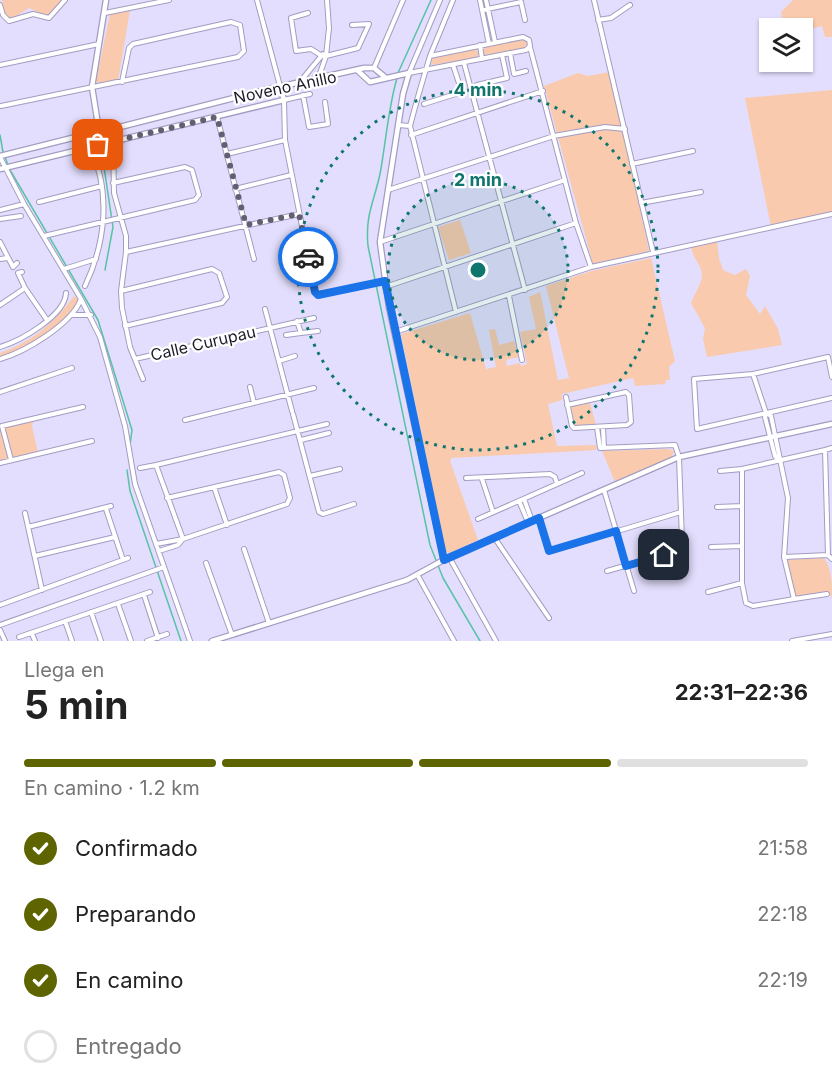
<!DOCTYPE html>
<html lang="es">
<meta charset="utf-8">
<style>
:root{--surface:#fff;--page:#f2f2f2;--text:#222;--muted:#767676;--line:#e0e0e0;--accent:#5e6400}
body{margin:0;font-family:Inter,sans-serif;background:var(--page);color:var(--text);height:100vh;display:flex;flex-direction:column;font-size:22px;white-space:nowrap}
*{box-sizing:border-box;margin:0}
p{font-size:20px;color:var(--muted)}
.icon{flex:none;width:33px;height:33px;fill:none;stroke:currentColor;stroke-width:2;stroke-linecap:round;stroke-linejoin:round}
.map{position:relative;height:641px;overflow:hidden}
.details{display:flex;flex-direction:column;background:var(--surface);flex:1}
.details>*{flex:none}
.controls{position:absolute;left:759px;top:18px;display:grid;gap:12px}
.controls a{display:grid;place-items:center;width:54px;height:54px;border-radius:0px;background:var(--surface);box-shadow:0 2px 4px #0004;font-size:30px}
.pin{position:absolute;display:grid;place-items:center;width:51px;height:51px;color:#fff;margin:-26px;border-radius:12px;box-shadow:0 3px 9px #0006}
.courier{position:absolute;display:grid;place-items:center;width:60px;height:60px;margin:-30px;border:4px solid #1a73e8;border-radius:50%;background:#fff;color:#222;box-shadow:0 2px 8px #0007}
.overview em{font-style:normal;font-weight:700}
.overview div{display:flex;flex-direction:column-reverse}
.overview{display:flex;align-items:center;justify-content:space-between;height:102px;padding:0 24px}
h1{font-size:39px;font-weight:700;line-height:45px}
.bar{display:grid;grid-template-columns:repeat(4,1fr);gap:9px 6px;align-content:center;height:72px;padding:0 24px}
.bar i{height:8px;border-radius:4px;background:var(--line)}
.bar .selected{background:var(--accent)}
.bar p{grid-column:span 4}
ol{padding:0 24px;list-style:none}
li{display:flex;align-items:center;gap:18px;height:66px}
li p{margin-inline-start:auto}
li .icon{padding:6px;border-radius:50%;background:var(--accent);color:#fff;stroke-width:4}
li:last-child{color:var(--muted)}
li i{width:33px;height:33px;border:3px solid var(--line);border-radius:50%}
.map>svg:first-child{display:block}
.green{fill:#f9caad}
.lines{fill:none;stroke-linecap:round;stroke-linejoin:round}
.stream{stroke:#58c2a7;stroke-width:1.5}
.street-casing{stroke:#a39cc2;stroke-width:6}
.secondary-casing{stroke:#a39cc2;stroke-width:7}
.street{stroke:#fff;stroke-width:4}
.secondary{stroke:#fff;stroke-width:4.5}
.done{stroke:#635f73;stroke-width:6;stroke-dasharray:0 10.8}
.route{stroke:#1a73e8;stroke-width:8}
.ring{fill:none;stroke:#0f766e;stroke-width:3;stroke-dasharray:3 6}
.labels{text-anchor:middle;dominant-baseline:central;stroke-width:4.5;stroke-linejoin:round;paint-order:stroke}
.street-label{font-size:16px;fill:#1e1b29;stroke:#fff}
.centre{fill:#0f766e;stroke:#fff;stroke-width:3}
.ring-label{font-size:18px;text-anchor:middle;font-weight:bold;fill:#0f766e;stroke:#fff;stroke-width:4.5;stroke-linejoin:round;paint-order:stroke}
</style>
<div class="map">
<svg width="832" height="641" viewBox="0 0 832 641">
<rect width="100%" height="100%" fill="#e3defd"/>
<!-- green -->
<path class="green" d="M2 0H63L48 17 29 8 11 19 5 15Z
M793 0H832V37H825L822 26 803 31 802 28H784L781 12Z
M130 10 118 81 100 84 96 81 110 14Z
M524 39 528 45 526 48 484 55V46Z
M475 49 479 53 476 58 431 65 433 57Z
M610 72 649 251 593 264 544 86 578 73 588 76Z
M832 90V214L771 227 745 98Z
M460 220 471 253 449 260 438 227Z
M717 239 719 258 723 270 735 275 746 269 750 276 746 295 760 314 765 306 778 329 782 345 707 357 703 339 705 328 691 303C694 295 702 283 702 275 702 264 691 258 691 244Z
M651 258 675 361 669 367 670 380H666L665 384 635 386 633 378 562 394V400L548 404 557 446 596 445V450L452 458 450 461 478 540 450 553 446 552 401 334 470 313 486 369 496 367 489 330 495 329 499 345 514 341 519 357 506 360 507 366 520 363 521 366 527 364 520 332 536 329 529 297 540 292 558 380 569 378 546 286 591 271Z
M74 296 81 302C64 329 29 347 0 358V353C32 342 54 323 74 296Z
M590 403 596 425H574L571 407Z
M34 420 32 426 38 453 0 462V426Z
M668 449 674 451 671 459 615 482 602 451Z
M824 558C832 569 832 584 832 598L828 591 796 597 785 560Z"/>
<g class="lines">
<!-- stream -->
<path class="stream" d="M398 73 431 0
M397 78C388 109 386 142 380 174 374 202 365 215 368 246L430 545 443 578 480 641
M99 134 113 227 105 270
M0 135 3 152
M5 157 10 170 98 320 132 430 130 445
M127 470 130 491 181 641"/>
<defs>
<path id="street" d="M257 0 280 86
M480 0 489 44
M486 0 495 42
M594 0 653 252
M0 5 3 15 9 21 33 14 49 18 65 0
M483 10 521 2 525 20
M105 13 169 0
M308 13 291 18 296 51 311 49 322 56
M598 20 611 18 630 5
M480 45 482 59
M510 53 514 74 526 71
M326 56 358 48 369 24 352 25
M430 56 453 0
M464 63 525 290
M0 65 99 44
M374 68 403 0
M409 73C448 65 487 58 526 50L530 46 529 40 523 37 430 56C423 79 416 103 410 126
M409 73 440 0
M318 79 326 56 329 28 327 0
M299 83 323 54
M477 85 507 78 502 55
M310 94 284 100 285 140 315 292 318 295 385 281
M303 95 309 127 328 124 325 102
M424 104 462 92 453 65
M1 106 238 57 244 51 240 25 231 22 133 44 129 48 122 82
M217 117 254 259
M398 125 410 126 456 312
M411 135 543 91
M113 142 114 193 126 236V252L121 291 122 308 130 347 143 379
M227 154 285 140
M0 157 24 204 81 299C72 324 25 352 0 359
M632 164 693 151
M235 189 291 175
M388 190 554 136 605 127 625 129
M39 202 102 186
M641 203 701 192
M0 210 24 204
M0 219 21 216
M44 236 195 200 199 195 192 170 185 167 113 183
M0 242 13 267 17 263
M380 242 565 180
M126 252 299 214
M0 259 7 258
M591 267 832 214
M64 269 96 259
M22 272 18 273 25 288
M85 286C106 242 111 191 90 147
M385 287 576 223
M121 291 212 269 219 273 227 297 222 303 125 326
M509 296 522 360
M81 299 100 337 125 426 135 484 190 641
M0 305 25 288 47 320
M265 309 292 411
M73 315H91
M395 332 591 267 576 223 530 47
M301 333 318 331
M286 335 301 333 297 321
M0 347C20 341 65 316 66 293
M135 359 314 318
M279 361 295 356
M832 377 828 357 753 374 694 379 697 429 832 398
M250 387 254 403
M0 392 72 368
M566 397 572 426 574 428 627 425 631 422 629 395 626 392 567 405
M766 413 765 417 775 456 779 460
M293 414 319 512 323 514 354 504
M185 420 314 388
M597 427 600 448 675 445 679 457 683 569
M603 427 604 448
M301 440 329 433
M11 460 2 426 83 407
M0 463 92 441
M140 468 156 465
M742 469 825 450
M720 471 742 469V583L746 603 753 606 794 599 784 557 788 498 771 416 766 413 753 374
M310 476 340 469
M466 478 550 474 555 477 557 484
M482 479 493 512
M214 487 227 525
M604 490 634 591
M524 499 532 521
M519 501 528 522
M717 507 742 506
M106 509 123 560
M25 513 42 590
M539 518 548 549 551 551 681 512
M478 519 582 473
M28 527 111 506
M494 537 549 618
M183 539 156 465 327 424
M156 544 183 539 287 504 290 498 284 475 279 472 167 498
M711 547 742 546
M244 549 269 623
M159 551 178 545 182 540
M828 555 825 450 832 448
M35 556 115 537
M449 557 496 641
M784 557 828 555 832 559
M206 563 232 635
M607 571 683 549
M418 576 454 641
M708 592 742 583
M144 595 158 638
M794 599 827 594
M118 604 131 641
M0 605 128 558
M91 612 101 641
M65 621 72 641
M0 625 164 567
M0 630 5 641
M32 634 35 641
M19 637 150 592
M147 641 167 634
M792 641 832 634"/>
<path id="secondary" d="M358 71 370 82 409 73
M409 73 403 94 380 242 389 307 444 560
M108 130 269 89 364 68H374L386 78
M99 131 92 87 106 0
M90 147 92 133 108 130 113 142
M0 156 92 133
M0 169 284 100 280 86
M212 641 407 580 449 557 679 457 832 424"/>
</defs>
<!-- street casing -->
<use href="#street" class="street-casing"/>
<!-- secondary casing -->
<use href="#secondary" class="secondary-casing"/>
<!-- street -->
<use href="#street" class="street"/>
<!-- secondary -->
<use href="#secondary" class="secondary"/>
</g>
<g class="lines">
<!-- done -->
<path class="done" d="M98 145 217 117 246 225 299 214 308 257"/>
<!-- route -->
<path class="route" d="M308 257 315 292 318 295 385 281 444 560 539 518 549 551 616 531 626 566 664 555"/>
</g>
<!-- distance rings -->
<circle cx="478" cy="270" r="90" fill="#0f766e" fill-opacity=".12"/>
<g class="ring">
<circle cx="478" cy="270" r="90"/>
<circle cx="478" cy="270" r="180"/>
</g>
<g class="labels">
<!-- street labels -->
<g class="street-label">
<text transform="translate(285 87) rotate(-12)">Noveno Anillo</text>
<text transform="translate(203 343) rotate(-13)">Calle Curupau</text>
</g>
</g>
<circle cx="478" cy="270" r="9" class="centre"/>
<g class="ring-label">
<text x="478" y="96">4 min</text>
<text x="478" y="186">2 min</text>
</g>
</svg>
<div class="controls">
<a><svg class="icon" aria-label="layers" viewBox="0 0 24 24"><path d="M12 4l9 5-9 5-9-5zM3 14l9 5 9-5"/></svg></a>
</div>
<div class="pin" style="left:98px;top:145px;background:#ea580c"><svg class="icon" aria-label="bag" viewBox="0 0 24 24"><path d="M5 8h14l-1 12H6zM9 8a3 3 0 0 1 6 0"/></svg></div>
<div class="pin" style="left:664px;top:555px;background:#1f2937"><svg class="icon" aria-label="home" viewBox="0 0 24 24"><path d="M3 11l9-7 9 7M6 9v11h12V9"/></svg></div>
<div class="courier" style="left:308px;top:257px"><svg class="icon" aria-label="car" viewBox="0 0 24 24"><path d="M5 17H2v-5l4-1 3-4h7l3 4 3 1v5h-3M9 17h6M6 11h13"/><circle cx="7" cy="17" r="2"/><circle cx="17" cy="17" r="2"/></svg></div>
</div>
<section class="details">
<div class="overview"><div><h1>5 min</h1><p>Llega en</p></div><em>22:31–22:36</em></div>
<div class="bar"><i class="selected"></i><i class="selected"></i><i class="selected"></i><i></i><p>En camino · 1.2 km</p></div>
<ol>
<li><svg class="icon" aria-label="check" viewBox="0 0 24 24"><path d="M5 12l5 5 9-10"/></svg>Confirmado<p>21:58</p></li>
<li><svg class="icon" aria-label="check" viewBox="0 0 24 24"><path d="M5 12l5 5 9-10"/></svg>Preparando<p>22:18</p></li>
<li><svg class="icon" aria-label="check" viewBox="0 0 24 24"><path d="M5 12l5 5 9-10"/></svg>En camino<p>22:19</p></li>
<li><i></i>Entregado</li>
</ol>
</section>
